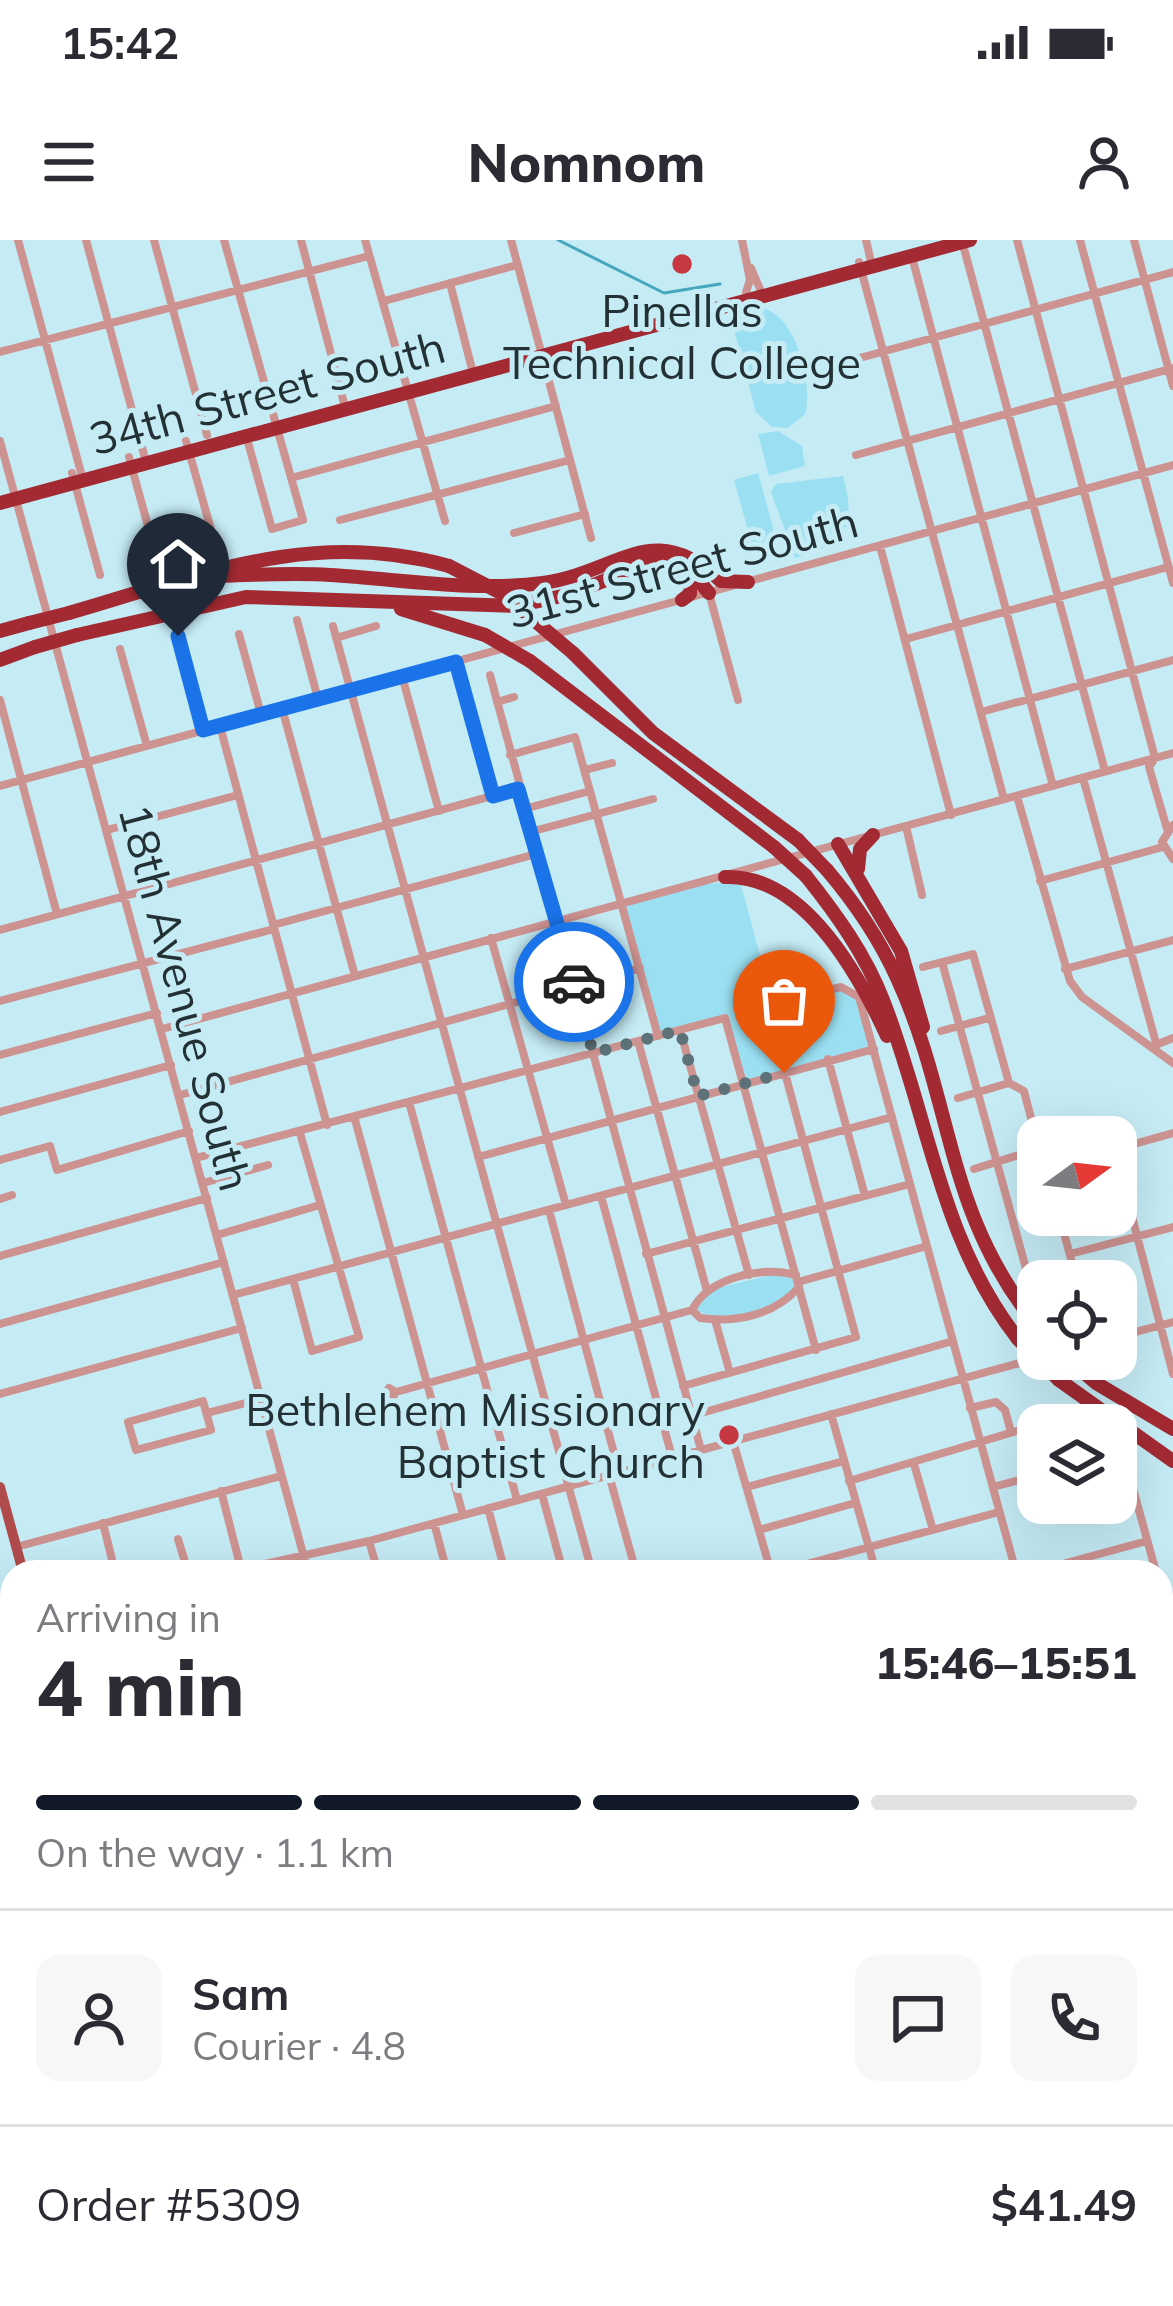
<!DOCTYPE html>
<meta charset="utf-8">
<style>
:root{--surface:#fff;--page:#f7f7f7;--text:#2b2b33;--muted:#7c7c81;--line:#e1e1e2;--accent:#111827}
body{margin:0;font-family:Mulish,sans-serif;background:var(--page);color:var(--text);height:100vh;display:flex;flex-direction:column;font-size:45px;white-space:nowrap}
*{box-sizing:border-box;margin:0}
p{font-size:39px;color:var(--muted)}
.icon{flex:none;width:66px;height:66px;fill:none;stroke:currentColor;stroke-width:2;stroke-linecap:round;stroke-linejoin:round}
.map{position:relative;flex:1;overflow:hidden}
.panel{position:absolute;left:0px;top:1320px;width:1173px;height:747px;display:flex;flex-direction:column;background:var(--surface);border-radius:36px 36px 0 0;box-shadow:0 12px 48px #0002}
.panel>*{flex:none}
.needle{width:78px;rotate:75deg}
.tools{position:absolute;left:1017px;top:876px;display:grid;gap:24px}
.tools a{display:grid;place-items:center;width:120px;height:120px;border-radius:24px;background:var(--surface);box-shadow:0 12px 48px #0002;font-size:60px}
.pin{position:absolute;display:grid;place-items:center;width:102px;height:102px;color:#fff;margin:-123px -51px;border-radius:50% 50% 50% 0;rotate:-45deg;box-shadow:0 0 12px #0007}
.pin .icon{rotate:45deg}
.courier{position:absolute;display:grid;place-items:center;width:120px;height:120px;margin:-60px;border:9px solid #1a73e8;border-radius:50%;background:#fff;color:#222;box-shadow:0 3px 15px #0007}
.overview em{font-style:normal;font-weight:800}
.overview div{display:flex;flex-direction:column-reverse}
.overview{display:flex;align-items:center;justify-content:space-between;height:204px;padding:0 36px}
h1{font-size:78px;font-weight:800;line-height:90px}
.bar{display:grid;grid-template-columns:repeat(4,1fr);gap:18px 12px;align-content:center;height:144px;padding:0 36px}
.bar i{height:15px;border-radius:9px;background:var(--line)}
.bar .active{background:var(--accent)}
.bar p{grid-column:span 4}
.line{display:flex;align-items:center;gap:30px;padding:0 36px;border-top:3px solid var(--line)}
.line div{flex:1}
.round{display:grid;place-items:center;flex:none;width:126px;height:126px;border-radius:24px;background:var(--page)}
.status{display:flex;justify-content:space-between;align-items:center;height:84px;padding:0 60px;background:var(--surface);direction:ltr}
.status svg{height:33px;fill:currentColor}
header{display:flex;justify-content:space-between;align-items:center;height:156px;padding:0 36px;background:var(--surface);font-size:54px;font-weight:800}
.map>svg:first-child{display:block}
.green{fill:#9be0f2}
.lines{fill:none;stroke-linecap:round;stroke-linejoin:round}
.stream{stroke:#44a7be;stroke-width:3}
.minor{stroke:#cd9391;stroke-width:8}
.major{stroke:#b04b4c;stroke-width:10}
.highway{stroke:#a32a33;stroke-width:14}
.highway-bridge{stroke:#a32a33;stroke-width:14}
.done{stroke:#5c7278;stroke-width:12;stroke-dasharray:0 21.6}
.route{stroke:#1a73e8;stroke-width:15}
.poi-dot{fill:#c73741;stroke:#c5ebf5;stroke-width:4.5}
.labels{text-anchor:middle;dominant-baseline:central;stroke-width:10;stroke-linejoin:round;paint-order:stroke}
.poi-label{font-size:45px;fill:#233135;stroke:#c5ebf5}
.street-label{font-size:45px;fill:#233135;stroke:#c5ebf5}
</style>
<div class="status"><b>15:42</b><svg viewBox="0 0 49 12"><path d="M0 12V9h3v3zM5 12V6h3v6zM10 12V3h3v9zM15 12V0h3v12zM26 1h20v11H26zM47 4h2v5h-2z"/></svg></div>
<header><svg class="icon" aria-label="menu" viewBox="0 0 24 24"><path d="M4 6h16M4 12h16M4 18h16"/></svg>Nomnom<svg class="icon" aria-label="person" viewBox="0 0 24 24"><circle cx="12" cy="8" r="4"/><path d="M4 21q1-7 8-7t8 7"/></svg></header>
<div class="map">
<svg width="1173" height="2066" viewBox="0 0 1173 2066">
<rect width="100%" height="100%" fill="#c5ebf5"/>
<!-- green -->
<path class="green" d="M760 68C795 71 814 144 805 174L788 188 772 187 756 172 732 83Z
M778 191 802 206 805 226 769 236 758 194Z
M758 233 777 302 753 308 734 240Z
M843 236C857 288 847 304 795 318L771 252 776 244Z
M740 641 773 764 841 747 855 752 874 809 743 845 725 778 658 796 623 664 689 646Z
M776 1034 792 1037 795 1049C772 1070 720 1088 693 1068L717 1048Z"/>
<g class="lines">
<!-- stream -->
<path class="stream" d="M558 0 664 53 720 44"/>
<!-- minor -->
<path class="minor" d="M18 0 83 240
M86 0 146 222
M154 0 207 195
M224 0 303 280 272 289 246 195
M301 0 345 167
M365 0 445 281
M511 0 591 298
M742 0 750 40 746 52
M866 0 872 26
M1017 0 1155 518 1149 527 1167 589
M1080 0 1173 343
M1134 0 1173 146
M962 1 1105 531
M912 17 1053 546
M859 22 1004 559
M751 28 760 49
M450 43 473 133
M384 61 517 25
M0 112 369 16
M856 119 1173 32
M0 201 308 1332
M186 201 214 300
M856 215 1173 128
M129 217 157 319
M72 233 100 335
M291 238 556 166
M340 280 570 220
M514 293 585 274
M880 306 951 575
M746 342 1173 225
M709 353 738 460
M297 380 318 459
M333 386 592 1332
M239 394 261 474
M178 396 203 490
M336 398 376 386
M906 399 1168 327
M120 409 147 506
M456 422 493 556
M490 435 701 1210
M402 436 439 571
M0 460 57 674
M497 462 514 457
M282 468 355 736
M981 472 1173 420
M220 486 327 885
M510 515 575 497 658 796
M585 530 612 523
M1083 538 1156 803
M0 546 732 346
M1017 556 1070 741 1082 757 1173 823
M524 569 590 551
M1173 585 1162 602 1173 619
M906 586 922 655
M107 590 238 555
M530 592 653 559
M1040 641 1163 607
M273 685 536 614
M0 690 518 549
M491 698 566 965
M942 722 1028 1036 1038 1043
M923 727 973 714 1009 843 1024 851 1038 905
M1065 729 1173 700
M0 761 274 689
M773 764 841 747 859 757 1016 1332
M162 789 1173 513
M680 790 749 1035
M941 791 989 778
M638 801 707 1051
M1153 806 1173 798
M0 815 157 773
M828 819 865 956
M180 855 640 728
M958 858 1009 843
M409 862 517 1260
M0 872 171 825
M354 876 463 1275
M1116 909 1173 893
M1116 915 1173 1134
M478 917 874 809
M196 918 725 778 816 1110
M0 920 50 906 57 930 189 891
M974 929 1038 909
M203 943 268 925
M601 956 672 1217
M0 959 12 955
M549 970 619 1232
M1059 975 1077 1041
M217 995 320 965
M646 1014 910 944
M1070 1014 1173 987
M0 1016 207 958
M293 1039 312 1111 359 1097 300 893
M1050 1041 1075 1034
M798 1042 927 1006
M233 1055 892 877
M692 1070 700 1078C736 1083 775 1075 799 1047
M715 1080 730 1133
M0 1084 224 1022
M1116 1097 1173 1082
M683 1146 856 1097 785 833
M389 1148 396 1152 392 1158 385 1154Z
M396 1152 692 1070C709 1037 762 1026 796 1035
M0 1154 242 1088
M203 1161 211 1190 136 1210 128 1182Z
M970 1168 996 1162 1005 1170 1011 1192
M207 1173 261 1159
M831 1174 876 1332
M691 1176 953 1101
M733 1201 771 1332
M1116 1215 1126 1223 1156 1332
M914 1224 933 1290
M609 1235 636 1332
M849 1241 1064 1177
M747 1247 844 1221
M993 1247 1038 1235
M221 1251 241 1329
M542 1254 563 1332
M488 1268 505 1332
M103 1283 115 1332
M434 1283 447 1332
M759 1290 855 1263
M178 1299 188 1332
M369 1301 378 1332
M16 1307 281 1236
M229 1332 369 1301 1038 1118
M777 1332 999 1272
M1033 1332 1147 1301
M1161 1351 1173 1394
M0 1399 12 1398
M0 1405 12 1400
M1161 1439 1173 1436
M0 1469 12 1466
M1161 1478 1173 1474
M0 1529 12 1526
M0 1595 12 1591
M1161 1657 1173 1654
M0 1661 12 1658
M0 1722 12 1719
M1161 1728 1173 1725
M0 1791 12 1787
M1164 1798 1173 1829
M0 1879 12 1876
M1161 1942 1173 1938
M0 1982 12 1979
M1161 2012 1173 2009
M1161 2022 1173 2066
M57 2055 60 2066
M122 2055 123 2058
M409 2055 412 2066
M505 2055 508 2066
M682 2055 685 2066
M754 2055 757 2066
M824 2055 828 2066
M862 2055 865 2066
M898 2055 901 2066
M963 2055 966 2066
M1002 2055 1005 2066
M1073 2055 1076 2066
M1111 2055 1114 2066
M335 2066 376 2055
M571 2066 611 2055"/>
<!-- major -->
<path class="major" d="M0 1247 23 1332
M219 2055 222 2066"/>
<!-- highway -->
<path class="highway" d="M0 263 970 0
M191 337C237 336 285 332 330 335 400 339 473 352 543 343 620 332 652 277 721 341L748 342
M682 360 690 354 691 332
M401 369 485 395
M69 373C200 335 312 288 449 326
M0 391 29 383
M77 395 246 357 516 366 571 354 658 319 684 323 709 353
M573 413 653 493 798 600
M0 420 35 407
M530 421 774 607
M838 604 901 711 923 787
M858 629 860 609 873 595
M827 630C855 663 879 698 897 738 955 864 943 971 1038 1087
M806 636C837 675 865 714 883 760 929 877 939 998 1018 1099
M725 637C803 634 858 733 887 796
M1068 1119 1096 1143 1173 1189
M1059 1140 1173 1221"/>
<!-- highway-bridge -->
<path class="highway-bridge" d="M449 326 503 354 573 413
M29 383 69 373
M485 395 530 421
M35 407 77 395
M798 600 827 630
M774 607 806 636
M1018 1099 1059 1140"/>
</g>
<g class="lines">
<!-- done -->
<path class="done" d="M574 742 593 813 680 790 698 856 784 833"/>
<!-- route -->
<path class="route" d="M178 396 203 490 456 422 493 556 518 549 574 742"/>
</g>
<!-- markers -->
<g class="poi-dot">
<circle cx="682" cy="24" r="12"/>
<circle cx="729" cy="1195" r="12"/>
</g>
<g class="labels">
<!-- poi labels -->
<g class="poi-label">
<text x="682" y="70">Pinellas<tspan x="682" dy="52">Technical College</tspan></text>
<text x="705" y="1169" text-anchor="end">Bethlehem Missionary<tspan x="705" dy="52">Baptist Church</tspan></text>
</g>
<!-- street labels -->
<g class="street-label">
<text transform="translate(267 152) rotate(-15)">34th Street South</text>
<text transform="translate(682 326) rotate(-15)">31st Street South</text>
<text transform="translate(186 757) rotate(75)">18th Avenue South</text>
</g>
</g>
</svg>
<div class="tools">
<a><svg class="needle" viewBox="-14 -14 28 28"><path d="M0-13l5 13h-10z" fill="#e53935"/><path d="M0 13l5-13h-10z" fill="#7c7c81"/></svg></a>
<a><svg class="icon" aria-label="locate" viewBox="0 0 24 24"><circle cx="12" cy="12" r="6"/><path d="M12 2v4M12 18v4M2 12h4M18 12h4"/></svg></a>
<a><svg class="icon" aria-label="layers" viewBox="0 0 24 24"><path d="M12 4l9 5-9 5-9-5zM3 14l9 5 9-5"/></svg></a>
</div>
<div class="pin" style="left:784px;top:833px;background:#ea580c"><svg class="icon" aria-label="bag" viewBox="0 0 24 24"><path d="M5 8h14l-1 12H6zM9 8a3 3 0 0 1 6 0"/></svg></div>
<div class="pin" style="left:178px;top:396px;background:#1f2937"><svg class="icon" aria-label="home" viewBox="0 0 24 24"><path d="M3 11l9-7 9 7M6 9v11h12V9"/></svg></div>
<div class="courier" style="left:574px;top:742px"><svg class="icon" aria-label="car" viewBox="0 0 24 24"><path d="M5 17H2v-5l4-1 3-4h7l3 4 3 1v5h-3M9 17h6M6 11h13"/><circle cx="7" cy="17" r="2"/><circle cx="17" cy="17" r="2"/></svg></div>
<section class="panel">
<div class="overview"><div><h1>4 min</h1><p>Arriving in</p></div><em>15:46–15:51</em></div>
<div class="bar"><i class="active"></i><i class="active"></i><i class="active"></i><i></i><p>On the way · 1.1 km</p></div>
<div class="line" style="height:216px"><a class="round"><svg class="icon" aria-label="person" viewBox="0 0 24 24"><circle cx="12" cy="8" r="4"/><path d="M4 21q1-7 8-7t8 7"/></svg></a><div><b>Sam</b><p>Courier · 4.8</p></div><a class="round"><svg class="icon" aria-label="chat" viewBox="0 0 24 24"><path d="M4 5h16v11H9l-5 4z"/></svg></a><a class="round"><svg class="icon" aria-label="phone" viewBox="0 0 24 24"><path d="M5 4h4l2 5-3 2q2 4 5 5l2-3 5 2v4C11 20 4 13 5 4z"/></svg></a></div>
<div class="line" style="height:156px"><div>Order #5309</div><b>$41.49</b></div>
</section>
</div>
